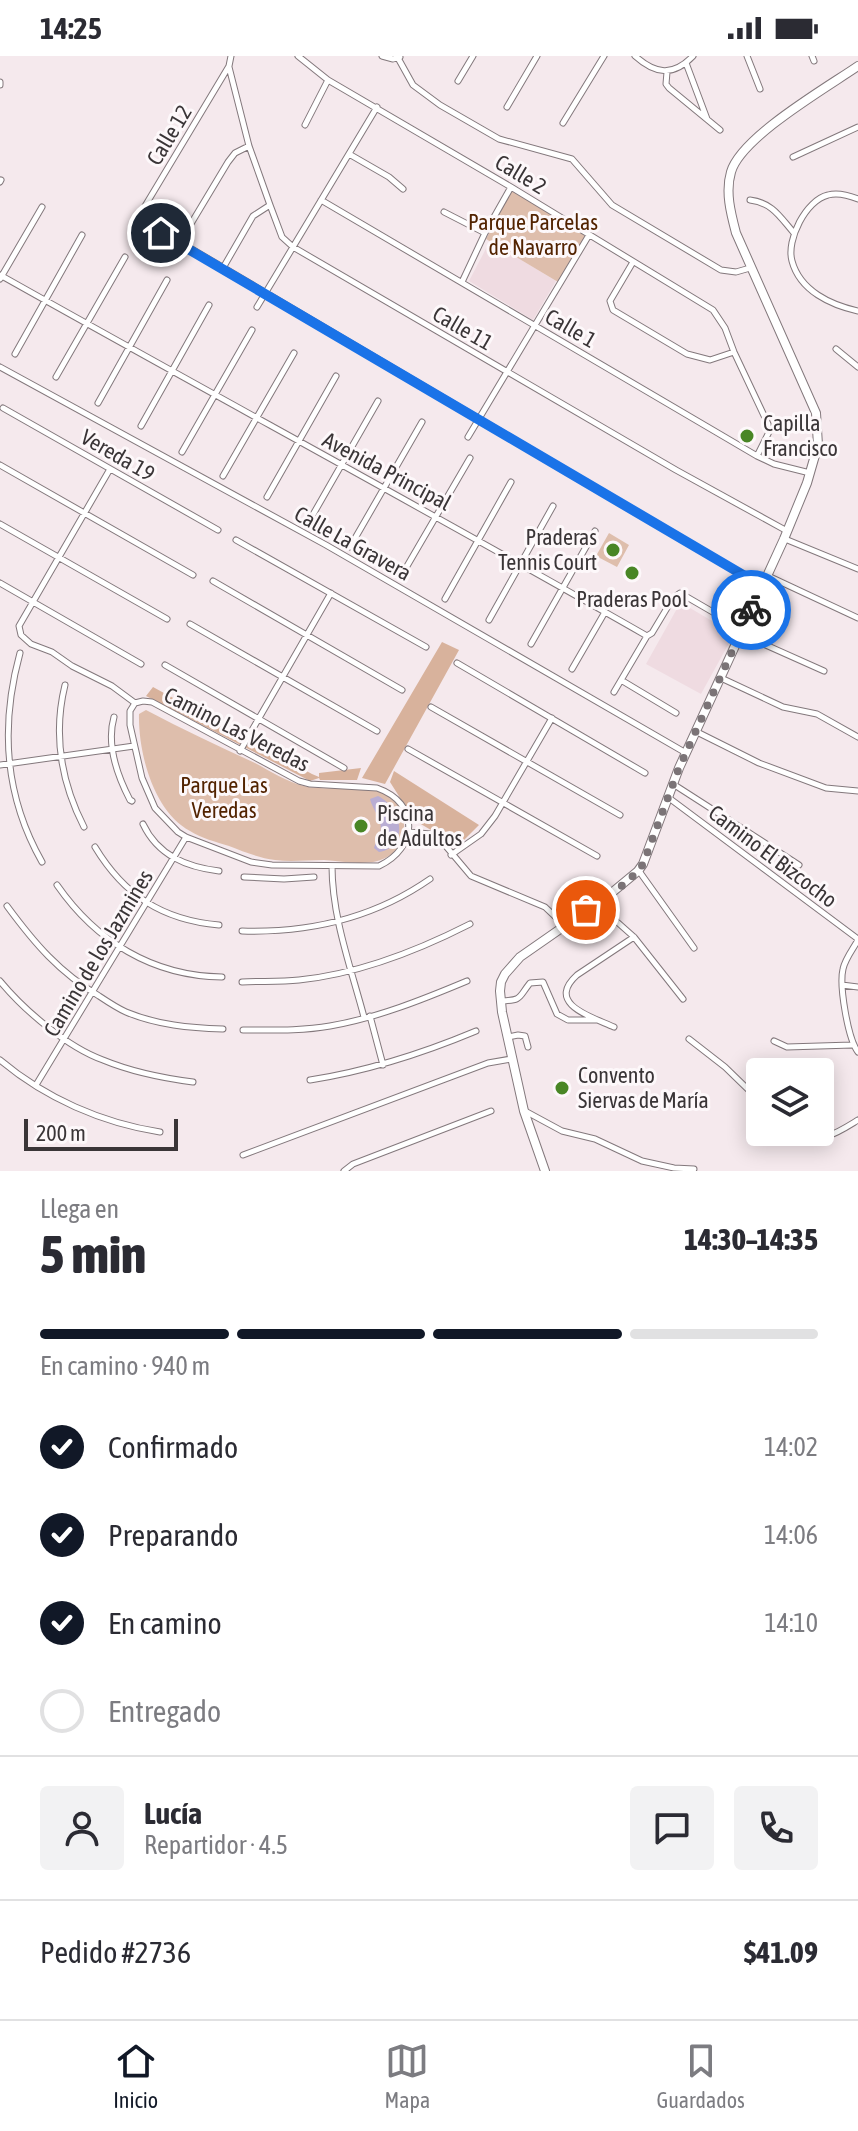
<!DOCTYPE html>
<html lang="es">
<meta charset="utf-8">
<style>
:root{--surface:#fff;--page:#f2f2f3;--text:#2b2b33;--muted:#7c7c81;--line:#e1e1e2;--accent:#111827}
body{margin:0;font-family:"Asap Condensed",sans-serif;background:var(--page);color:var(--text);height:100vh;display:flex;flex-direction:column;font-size:30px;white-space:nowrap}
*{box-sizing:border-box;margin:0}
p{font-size:26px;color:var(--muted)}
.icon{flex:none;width:44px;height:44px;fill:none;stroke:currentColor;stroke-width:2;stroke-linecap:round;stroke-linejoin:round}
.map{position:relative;height:1115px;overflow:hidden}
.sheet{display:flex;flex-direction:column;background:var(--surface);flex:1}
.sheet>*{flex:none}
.buttons{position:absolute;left:746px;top:1002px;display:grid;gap:16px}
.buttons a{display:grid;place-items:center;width:88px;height:88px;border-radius:8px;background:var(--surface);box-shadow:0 4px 20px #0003;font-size:40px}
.scale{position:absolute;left:24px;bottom:20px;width:154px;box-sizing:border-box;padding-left:8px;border:4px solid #3a3537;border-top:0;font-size:22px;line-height:28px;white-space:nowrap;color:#3a3537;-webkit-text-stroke:6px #fdf8fa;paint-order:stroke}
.pin{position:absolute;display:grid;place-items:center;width:68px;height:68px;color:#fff;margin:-34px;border:4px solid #fff;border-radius:50%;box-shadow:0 2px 8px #0007}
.courier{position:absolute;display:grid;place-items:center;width:80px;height:80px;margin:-40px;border:6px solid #1a73e8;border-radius:50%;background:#fff;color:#222;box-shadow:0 2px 10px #0007}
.summary em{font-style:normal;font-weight:800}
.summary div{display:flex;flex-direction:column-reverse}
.summary{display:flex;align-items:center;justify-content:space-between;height:136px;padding:0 40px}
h1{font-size:52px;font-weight:800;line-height:60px}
.bar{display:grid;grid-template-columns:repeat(4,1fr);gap:12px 8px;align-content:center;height:96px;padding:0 40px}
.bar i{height:10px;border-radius:6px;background:var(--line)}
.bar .current{background:var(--accent)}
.bar p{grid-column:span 4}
.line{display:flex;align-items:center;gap:20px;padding:0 40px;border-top:2px solid var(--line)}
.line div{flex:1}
.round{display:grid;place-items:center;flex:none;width:84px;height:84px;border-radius:8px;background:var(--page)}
ol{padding:0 40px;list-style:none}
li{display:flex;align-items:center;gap:24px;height:88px}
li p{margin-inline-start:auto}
li .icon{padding:8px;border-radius:50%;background:var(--accent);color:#fff;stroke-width:4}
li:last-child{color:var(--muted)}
li i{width:44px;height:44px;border:4px solid var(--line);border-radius:50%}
.status{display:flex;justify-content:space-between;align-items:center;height:56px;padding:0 40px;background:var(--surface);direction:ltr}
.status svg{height:22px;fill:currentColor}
.tabs{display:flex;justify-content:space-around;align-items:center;height:112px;border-top:2px solid var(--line);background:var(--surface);font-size:22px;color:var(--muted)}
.tabs a{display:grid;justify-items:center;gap:4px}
.tabs .current{color:var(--accent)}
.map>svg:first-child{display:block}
.built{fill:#efdbe1}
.green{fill:#debeac}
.forest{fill:#d8b29c}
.water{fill:#b9add3}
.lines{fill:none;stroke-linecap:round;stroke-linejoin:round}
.street-casing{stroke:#83787c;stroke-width:7}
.secondary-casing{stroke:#83787c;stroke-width:10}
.street{stroke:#fff;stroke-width:5}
.secondary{stroke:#fff;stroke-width:8}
.done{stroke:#7b7477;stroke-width:8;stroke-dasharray:0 14.4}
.route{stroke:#1a73e8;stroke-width:10}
.poi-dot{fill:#498625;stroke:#fdf8fa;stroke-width:3}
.labels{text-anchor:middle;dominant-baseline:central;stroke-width:6;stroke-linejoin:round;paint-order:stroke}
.street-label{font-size:22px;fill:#3a3537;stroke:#fdf8fa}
.park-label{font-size:22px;fill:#522300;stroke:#fdf8fa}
.poi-label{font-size:22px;fill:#3a3537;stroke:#fdf8fa;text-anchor:start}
</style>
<div class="status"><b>14:25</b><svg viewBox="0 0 49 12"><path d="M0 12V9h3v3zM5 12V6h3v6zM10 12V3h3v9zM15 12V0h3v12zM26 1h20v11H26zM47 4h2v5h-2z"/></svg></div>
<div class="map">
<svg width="858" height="1115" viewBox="0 0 858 1115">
<rect width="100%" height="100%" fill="#f5e9ed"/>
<!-- built -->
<path class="built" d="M490 185 556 225 533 264 469 225Z
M679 549H685L734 578 701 638 646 608Z"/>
<!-- green -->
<path class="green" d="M515 134 584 179V183L558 226 486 183 511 135Z
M609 477 629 489 617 511 596 500Z
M146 654C182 673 218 690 255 707 270 715 287 726 304 730 327 736 369 727 387 738 409 752 410 786 389 800 370 812 345 805 324 804 308 804 291 806 275 804 260 802 244 796 229 790 216 786 201 782 190 775 153 755 138 696 139 658Z"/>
<!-- forest -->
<path class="forest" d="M442 586 459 594 385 728 362 722Z
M153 631 312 718 319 721V717L361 712 357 724H320L319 722 310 725 146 640Z
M394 715 479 769 458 790 414 764 390 726Z"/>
<!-- water -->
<path class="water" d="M378 740C401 751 411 791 379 796L374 792C375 787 378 783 380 778 384 765 373 755 370 743Z"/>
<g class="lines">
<defs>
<path id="street" d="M231 0 229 10 139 160 143 167 180 186 762 530
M298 0 328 24 511 131 713 254 725 272 734 296 768 368 769 376 757 400
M382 0 393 3 400 1
M635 0C655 18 673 21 693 0
M747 0 760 33
M812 0 814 5
M398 2 413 29 440 49 499 83 572 103 612 149 721 214 736 216 750 212
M686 7 707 63
M229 11 249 90 270 149 282 181 293 191 676 414 787 475
M667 16 666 28 669 32 720 74
M458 25 473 0
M0 26V29
M507 51 537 0
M563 67 604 0
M305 69 328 24
M349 98 389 121 403 133
M793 101 858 71
M0 126 1 124
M858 143C848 139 838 136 828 139 806 144 786 184 792 205 800 235 831 249 858 255
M321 144 757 400 774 408 810 417
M750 144C773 147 780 161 794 177
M444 156 485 177
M180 186 228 106 235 97 249 90
M633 206 610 245 613 254 687 298 710 304 734 296
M223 212 253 160 270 149
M0 219C215 340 432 457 647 580L652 577 673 542 680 537 742 573
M0 223 42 151
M462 226 485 177 511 131
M257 251 377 51
M836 293 858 311
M15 298 82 179
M0 311 326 489 686 697
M56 321 125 201
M98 347 167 224
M3 352 218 474
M141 370 209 249
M468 381 589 179
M182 396 252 274
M0 409 193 519
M110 413 19 570 21 579 31 588 52 596 72 610 112 630 135 647
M223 420 294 297
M267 441 336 320
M0 468 167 563
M307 469 378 345
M785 483 858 513
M236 484 426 591
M350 491 422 366
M403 517 470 402
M768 520 858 562
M213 525 402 634
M0 527 141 608
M445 543 511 426
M489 564 553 450
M190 568 377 675
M741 578 824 615
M531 588 595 475
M20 597C0 670 4 739 42 806
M457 607 645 717
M165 609 344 712
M572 613 605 556
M721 622 783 651 817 658 858 681
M621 624 676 657
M65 629C53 678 61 726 84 771
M614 636 647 580
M143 645 152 646 299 725 310 728 377 732C420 747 418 792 379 810L272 809 251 806 186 781 178 776 155 752 142 722 130 669V655L135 647Z
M431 651 620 759
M114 661C106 689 117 719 130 744L132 745
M697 676 759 707 826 732 858 735
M408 693 597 800
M240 695 331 537
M0 709 134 690
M673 728 799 809
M669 742 858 883
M143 768C158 800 187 811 219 815
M409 776 430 778 444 788 471 820 545 851 564 869
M95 791C124 839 162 864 219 869
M451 799 481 778 495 760 552 662
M332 810C332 861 351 912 364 961
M639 815 694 892
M244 821 284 823 314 821
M57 829C96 885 152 920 222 921
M609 840 616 865 634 881 683 943
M7 850C35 888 59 916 99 940 108 946 117 952 126 956 157 969 190 972 223 973
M242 875C310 877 374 862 430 823
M858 884C853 893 845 903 843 913 839 930 848 983 858 996
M0 925C24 954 67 991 103 1004 132 1016 162 1022 193 1026
M242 926C261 925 280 926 299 924 359 918 417 895 470 868
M842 929 858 931
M501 945C523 944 518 942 530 927L543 926 557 958 568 964H596
M370 960 383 1009
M614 971C592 961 545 948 577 919L634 881
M243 974C272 974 302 975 330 970 377 962 424 943 467 925
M508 981 518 979 525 980 528 991
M689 983 725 1011 760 1045
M774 985 787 991 852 989
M0 1004C45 1042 102 1067 160 1076
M310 1024C368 1015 421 998 476 975
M36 1029 186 781
M525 1055 562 1075 595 1083 642 1105 674 1112 694 1113
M800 1076C819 1090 840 1075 858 1064
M243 1099 488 1007 511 1003
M344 1115 353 1108 491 1055"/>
<path id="secondary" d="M545 1115 524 1055 502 956 500 935 501 926 505 918 520 901 609 839 638 815 643 808 679 712 784 483 807 427 818 389 816 357 736 177C731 158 725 136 731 116 741 81 826 32 858 10"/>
</defs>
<!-- street casing -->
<use href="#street" class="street-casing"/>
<!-- secondary casing -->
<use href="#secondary" class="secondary-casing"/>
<!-- street -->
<use href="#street" class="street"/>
<!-- secondary -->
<use href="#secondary" class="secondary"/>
</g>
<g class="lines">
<!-- done -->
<path class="done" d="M586 854C605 842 630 827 643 808L679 712 751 554"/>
<!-- route -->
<path class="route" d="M161 177 762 530 751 554"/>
</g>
<!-- markers -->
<g class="poi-dot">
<circle cx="747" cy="380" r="8"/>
<circle cx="613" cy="494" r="8"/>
<circle cx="632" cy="517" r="8"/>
<circle cx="361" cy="770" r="8"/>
<circle cx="562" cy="1032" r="8"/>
</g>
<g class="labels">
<!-- street labels -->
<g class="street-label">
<text transform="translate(169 79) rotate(-59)">Calle 12</text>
<text transform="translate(521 118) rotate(31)">Calle 2</text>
<text transform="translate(463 272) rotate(30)">Calle 11</text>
<text transform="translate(571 272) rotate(30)">Calle 1</text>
<text transform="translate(118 399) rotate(30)">Vereda 19</text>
<text transform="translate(387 415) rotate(28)">Avenida Principal</text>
<text transform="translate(353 487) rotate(29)">Calle La Gravera</text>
<text transform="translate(237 673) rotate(27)">Camino Las Veredas</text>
<text transform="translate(773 800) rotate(37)">Camino El Bizcocho</text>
<text transform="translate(98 897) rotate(-59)">Camino de los Jazmines</text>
</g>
<!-- park labels -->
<g class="park-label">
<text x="533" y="166">Parque Parcelas<tspan x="533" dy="25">de Navarro</tspan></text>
<text x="224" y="729">Parque Las<tspan x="224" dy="25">Veredas</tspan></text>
</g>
<!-- poi labels -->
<g class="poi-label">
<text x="763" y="367">Capilla<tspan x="763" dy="25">Francisco</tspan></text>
<text x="597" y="481" text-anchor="end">Praderas<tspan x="597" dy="25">Tennis Court</tspan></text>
<text x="632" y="543" text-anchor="middle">Praderas Pool</text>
<text x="377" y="757">Piscina<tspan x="377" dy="25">de Adultos</tspan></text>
<text x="578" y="1019">Convento<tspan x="578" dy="25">Siervas de María</tspan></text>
</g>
</g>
</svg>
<div class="buttons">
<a><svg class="icon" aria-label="layers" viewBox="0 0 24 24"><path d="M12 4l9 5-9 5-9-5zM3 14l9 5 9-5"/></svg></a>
</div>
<div class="scale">200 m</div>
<div class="pin" style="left:586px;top:854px;background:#ea580c"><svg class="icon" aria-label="bag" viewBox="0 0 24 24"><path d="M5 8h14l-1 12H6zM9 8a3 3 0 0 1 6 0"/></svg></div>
<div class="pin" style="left:161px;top:177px;background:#1f2937"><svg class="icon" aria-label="home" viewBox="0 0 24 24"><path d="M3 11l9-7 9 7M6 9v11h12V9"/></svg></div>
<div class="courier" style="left:751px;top:554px"><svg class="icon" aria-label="bike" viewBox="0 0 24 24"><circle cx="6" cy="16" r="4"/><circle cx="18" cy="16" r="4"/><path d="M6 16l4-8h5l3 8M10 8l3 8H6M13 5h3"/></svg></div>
</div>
<section class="sheet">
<div class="summary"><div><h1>5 min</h1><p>Llega en</p></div><em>14:30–14:35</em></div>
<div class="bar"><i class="current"></i><i class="current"></i><i class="current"></i><i></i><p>En camino · 940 m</p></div>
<ol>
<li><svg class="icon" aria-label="check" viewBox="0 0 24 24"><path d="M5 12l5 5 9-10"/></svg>Confirmado<p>14:02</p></li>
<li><svg class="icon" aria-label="check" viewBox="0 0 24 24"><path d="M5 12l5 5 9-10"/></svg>Preparando<p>14:06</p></li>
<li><svg class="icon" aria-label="check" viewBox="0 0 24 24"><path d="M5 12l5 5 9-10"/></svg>En camino<p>14:10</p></li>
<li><i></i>Entregado</li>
</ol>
<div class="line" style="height:144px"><a class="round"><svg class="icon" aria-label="person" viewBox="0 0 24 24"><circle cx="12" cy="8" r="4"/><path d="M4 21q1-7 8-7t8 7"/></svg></a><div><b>Lucía</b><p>Repartidor · 4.5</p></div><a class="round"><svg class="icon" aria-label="chat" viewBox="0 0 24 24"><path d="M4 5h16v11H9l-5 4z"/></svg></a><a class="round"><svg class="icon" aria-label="phone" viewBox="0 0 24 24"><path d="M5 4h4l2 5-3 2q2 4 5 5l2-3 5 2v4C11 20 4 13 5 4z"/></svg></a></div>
<div class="line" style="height:104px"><div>Pedido #2736</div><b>$41.09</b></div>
</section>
<nav class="tabs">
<a class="current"><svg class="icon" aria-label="home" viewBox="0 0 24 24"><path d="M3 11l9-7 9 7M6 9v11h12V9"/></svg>Inicio</a>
<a><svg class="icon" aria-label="map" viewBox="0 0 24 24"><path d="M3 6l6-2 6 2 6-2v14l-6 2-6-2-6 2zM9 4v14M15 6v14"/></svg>Mapa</a>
<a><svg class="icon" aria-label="saved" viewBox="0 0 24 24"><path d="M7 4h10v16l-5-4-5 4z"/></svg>Guardados</a>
</nav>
